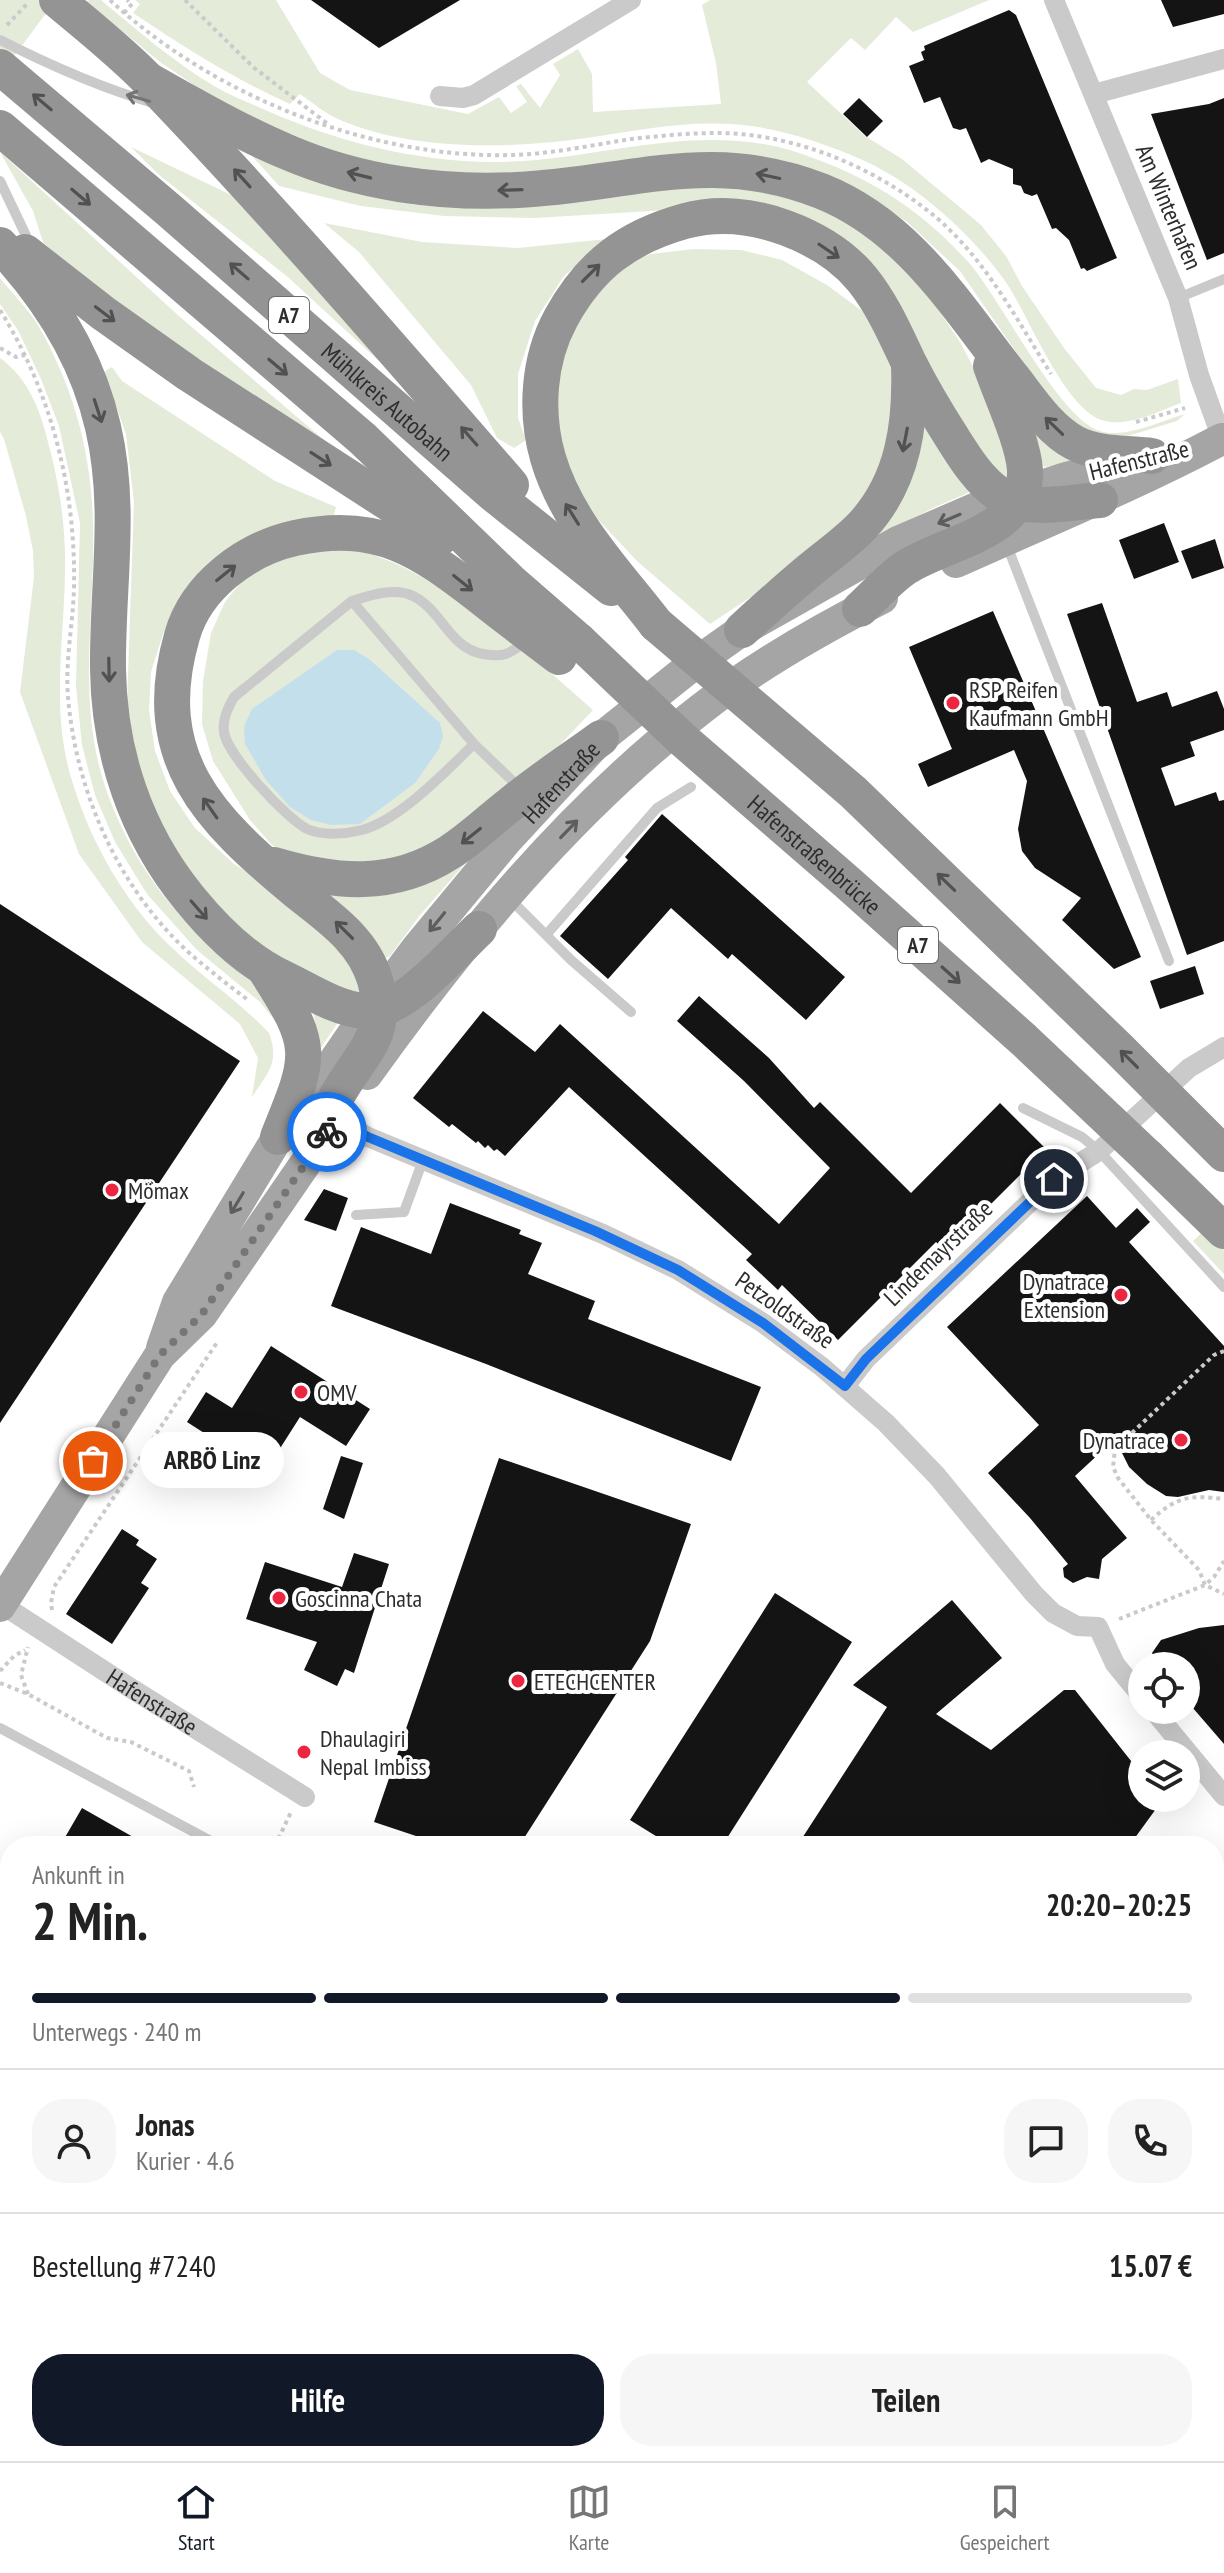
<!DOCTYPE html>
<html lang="de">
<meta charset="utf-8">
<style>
:root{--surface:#fff;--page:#f6f6f6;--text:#222;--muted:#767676;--line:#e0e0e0;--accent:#111827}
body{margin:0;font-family:"PT Sans Narrow",sans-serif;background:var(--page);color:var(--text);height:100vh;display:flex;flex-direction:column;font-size:30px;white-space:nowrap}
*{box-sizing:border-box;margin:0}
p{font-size:26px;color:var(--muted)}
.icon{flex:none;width:44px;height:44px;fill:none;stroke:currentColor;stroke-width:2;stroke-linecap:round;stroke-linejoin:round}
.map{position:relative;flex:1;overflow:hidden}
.details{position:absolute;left:0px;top:1836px;width:1224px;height:626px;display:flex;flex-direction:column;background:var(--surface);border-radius:32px 32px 0 0;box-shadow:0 8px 32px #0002}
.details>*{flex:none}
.controls{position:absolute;left:1128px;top:1652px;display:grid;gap:16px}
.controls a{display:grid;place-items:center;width:72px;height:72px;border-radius:50%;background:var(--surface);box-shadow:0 8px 32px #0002;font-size:40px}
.pin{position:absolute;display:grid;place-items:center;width:68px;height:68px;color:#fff;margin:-34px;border:4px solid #fff;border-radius:50%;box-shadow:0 2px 8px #0007}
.courier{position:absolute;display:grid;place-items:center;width:80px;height:80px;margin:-40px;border:6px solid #1a73e8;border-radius:50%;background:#fff;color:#222;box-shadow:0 2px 10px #0007}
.bubble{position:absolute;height:56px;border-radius:28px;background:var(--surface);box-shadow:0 8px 32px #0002;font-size:26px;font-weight:800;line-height:56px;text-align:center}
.headline em{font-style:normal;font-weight:800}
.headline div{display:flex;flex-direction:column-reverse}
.headline{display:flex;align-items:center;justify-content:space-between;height:136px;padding:0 32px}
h1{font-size:52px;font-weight:800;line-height:60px}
.bar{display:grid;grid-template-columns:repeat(4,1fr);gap:12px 8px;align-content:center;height:96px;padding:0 32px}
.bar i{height:10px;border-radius:6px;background:var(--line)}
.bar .on{background:var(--accent)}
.bar p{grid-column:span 4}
.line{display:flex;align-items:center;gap:20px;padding:0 32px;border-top:2px solid var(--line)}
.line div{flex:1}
.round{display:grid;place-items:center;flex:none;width:84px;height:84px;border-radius:32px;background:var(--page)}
.button{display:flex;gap:16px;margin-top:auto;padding:16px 32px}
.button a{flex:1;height:92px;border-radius:32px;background:var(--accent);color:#fff;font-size:32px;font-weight:800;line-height:92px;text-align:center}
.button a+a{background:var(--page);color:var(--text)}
.menu{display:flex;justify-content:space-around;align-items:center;height:112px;border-top:2px solid var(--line);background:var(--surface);font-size:22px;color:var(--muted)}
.menu a{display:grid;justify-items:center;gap:4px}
.menu .on{color:var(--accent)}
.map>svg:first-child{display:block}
.green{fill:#e4ebd9}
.water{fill:#c4dfec}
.building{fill:#141414}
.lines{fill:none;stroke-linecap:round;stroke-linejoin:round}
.path{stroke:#cacaca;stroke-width:4;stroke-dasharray:4 4;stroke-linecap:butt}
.service{stroke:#cacaca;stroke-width:10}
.minor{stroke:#cacaca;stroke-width:20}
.primary{stroke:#a5a5a5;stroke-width:32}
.motorway{stroke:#949494;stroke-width:36}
.motorway-bridge{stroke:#949494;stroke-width:36}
.oneway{stroke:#747474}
.oneway2{stroke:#515151}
.oneway3{stroke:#5d5d5d}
.done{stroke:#767676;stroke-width:8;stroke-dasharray:0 14.4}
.route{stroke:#1a73e8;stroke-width:10}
.poi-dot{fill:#ec2640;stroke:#fff;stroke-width:3}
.labels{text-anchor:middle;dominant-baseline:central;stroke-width:8;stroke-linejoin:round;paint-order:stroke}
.shield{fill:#fff;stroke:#6c6c6c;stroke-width:2}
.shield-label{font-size:22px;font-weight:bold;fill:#2d2d2d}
.street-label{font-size:24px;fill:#2d2d2d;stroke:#fff}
.poi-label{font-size:24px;fill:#2d2d2d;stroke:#fff;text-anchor:start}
</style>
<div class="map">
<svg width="1224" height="2461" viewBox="0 0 1224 2461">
<rect width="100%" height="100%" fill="#fff"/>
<!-- green -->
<path class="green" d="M0 0H63L44 16 0 75Z
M89 0H101C138 31 175 63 216 87 229 95 243 100 256 106 344 146 440 169 537 160 624 151 713 124 799 153 868 176 921 209 970 264 1002 301 1059 419 1100 431 1126 439 1160 421 1185 414L1177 421 1111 441 1065 423 960 271 906 221 841 181 743 154 689 153 537 175 476 178 344 158 234 112 160 62 87 2Z
M135 0H276L320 73 350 90 468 114 499 97 511 113 527 102 516 86 521 84 540 108 560 75 553 64 578 49 592 74 593 112 721 104 716 63 702 5 710 0H989L913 32 896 17 865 50 851 38 807 82 865 136 902 159 981 225 1006 256 1022 286 1064 348 1096 388 1121 395 1134 389 1147 390 1178 379 1181 403C1159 411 1129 427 1105 421 1065 412 1029 315 1005 281 971 233 913 181 858 158 819 141 773 126 730 124 681 121 634 131 586 138 509 149 413 151 340 120 326 114 313 103 300 94L290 104C234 79 184 47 133 13L140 4Z
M131 147 250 204 393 374 289 278 158 174Z
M247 150 414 205 462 207 649 188H761L813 203 867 234 920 282 960 342 999 416 1011 476 999 480 945 399 925 355 895 299 749 205 535 218 444 216 361 206 279 186Z
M0 152 180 317 337 451 88 286 43 242 33 211Z
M324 223 422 242 518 248 607 239 564 276 535 321 518 374V418L526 440 514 448 497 438 471 385 359 252Z
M694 249 741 250 782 260 827 285 865 313 893 348 900 400 877 493 802 563 710 624 637 561 591 512 570 478 554 408 566 327 618 266 651 254Z
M0 278C12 293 28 309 38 325 73 386 91 451 93 521 96 612 75 702 107 792 125 843 155 891 193 929 209 945 268 986 274 1001 280 1014 282 1029 285 1042L277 1023 260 1002 197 950 147 894 115 842 95 795 82 745 76 686 80 523 59 426 41 379 19 332 0 304Z
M0 358C29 379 41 412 49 446 60 487 66 529 65 572 64 644 50 713 73 784 91 842 124 901 168 944 200 976 238 1000 269 1033 280 1063 268 1072 252 1097L258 1058 240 1024 142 942 79 854 20 692 34 577 33 551 26 516 4 439 0 432Z
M112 367 122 381 275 481 336 507 333 519 186 590 163 634 151 672 149 710 155 751 170 791 195 828 234 864 279 891 341 939 366 990 356 999 284 966 232 922 199 886 173 848 147 794 135 748 127 704 134 502 126 434 104 372Z
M919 397 977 489 933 508 852 550Z
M1021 419 1073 462 1045 467 1040 464Z
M322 550C332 550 343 549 353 550 432 564 533 657 593 710L556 749 469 829 381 870 291 860 271 844 250 820 213 761 202 724 203 681 211 633 225 602 241 582 267 565 291 556Z
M470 858 420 915 390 956 386 958 381 956 323 895Z
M313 1006 343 1015 318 1052Z
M1224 1212V1274L1193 1241Z"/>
<!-- water -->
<path class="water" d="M337 650H354L369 659 440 723 443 736 439 749 415 783 360 824 331 825 311 820 290 807 266 780 245 744 244 726 252 709Z"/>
<!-- building -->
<path class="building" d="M311 0H460L379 48Z
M1161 0H1224V14L1173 27Z
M1009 10 1016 15 1117 258 1087 271 1084 268 1081 269 1069 240 1056 228 1052 229 1037 194 1032 196 1024 193 1021 186 1013 184V169L989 159 981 163 966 128 960 130 953 128 940 97 924 103 909 66 924 60 921 52 925 50 924 46Z
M859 98 883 121 867 137 843 114Z
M1224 98V253L1207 260 1151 114 1209 104Z
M1164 523 1179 562 1134 579 1119 540Z
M1215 539 1224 568 1192 579 1181 551Z
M1102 603 1137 702 1167 692 1172 707 1217 691 1224 709V730L1190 742 1195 756 1161 768 1175 806 1216 792 1219 801 1224 800V941L1187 955 1067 614Z
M993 611 1141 957 1114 969 1062 920 1081 898 1035 868 1022 851 1018 829 1027 781 1014 750 928 787 918 764 952 749 909 647Z
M662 814 845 977 806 1020 732 954 728 959 671 908 608 979 560 936 628 860 625 857Z
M0 904 240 1061 0 1423Z
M1195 966 1204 994 1160 1009 1150 981Z
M699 996 769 1058 814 1108 820 1102 911 1193 1000 1103 1046 1149 945 1250 936 1242 838 1340 782 1285 778 1290 746 1260 752 1254 569 1087 505 1156 497 1149 494 1151 488 1145 485 1148 478 1141 476 1143 452 1124 449 1127 413 1098 483 1011 535 1052 560 1024 779 1224 830 1168 744 1081 677 1021Z
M324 1189 348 1198 336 1231 304 1220Z
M1087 1196 1116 1228 1137 1208 1150 1222 1129 1242 1224 1346V1492L1209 1490 1178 1497 1166 1496 1147 1484 1129 1467 1115 1439 1075 1476 1127 1538 1102 1559 1099 1579 1087 1577 1073 1583 1064 1577 1063 1568 1068 1564 1030 1518 988 1473 1039 1425 947 1327Z
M450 1203 521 1230 519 1234 542 1243 528 1274 595 1301 588 1319 761 1387 731 1461 486 1364 331 1306 361 1227 431 1254Z
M271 1346 370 1409 346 1446 300 1417 265 1472 187 1422 206 1392 232 1408Z
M341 1456 363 1463 344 1519 323 1509Z
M499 1458 691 1524 650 1641 519 1846H446L374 1822Z
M122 1529 139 1540 136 1545 157 1559 141 1583 149 1588 112 1644 66 1614Z
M354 1553 389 1564 354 1673 345 1669 337 1686 304 1670 317 1642 246 1619 265 1562 342 1587Z
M775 1593 852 1642 722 1846H672L630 1820Z
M952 1600 1002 1658 936 1714 991 1750 1064 1690H1075L1135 1766V1786L1142 1790V1798H1155L1161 1802 1129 1846H797L887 1707 853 1685Z
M1224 1625V1744L1186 1700V1666H1159L1152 1653 1161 1640 1199 1628Z
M82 1808 149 1846H60Z"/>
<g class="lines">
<!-- path -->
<path class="path" d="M110 0C213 96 371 159 512 155 552 154 592 145 631 139 659 136 688 133 716 133 789 133 865 163 923 207 980 249 1014 315 1051 374
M185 0 253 67 328 124
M124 13 132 4 127 0
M7 25 28 3
M0 310C52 394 76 490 74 588 73 625 65 660 68 697 76 791 117 885 186 950 206 968 227 984 248 1000
M0 348 16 357 25 355
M1136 422 1185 408
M1224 1351 1214 1355 1115 1449 1113 1467 1118 1478 1151 1520 1199 1570 1205 1585 1224 1594
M1151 1520C1177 1496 1190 1495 1224 1499
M52 1610 51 1603 54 1587 218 1341
M1119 1619 1205 1585 1214 1577 1224 1561
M0 1671 14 1656 25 1650
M0 1683 28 1694 107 1738 131 1742 189 1771 194 1787
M28 1694 21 1675 28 1647
M275 1846 291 1812"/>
<!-- service -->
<path class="service" d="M0 40C51 66 98 87 153 103
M0 181 30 244
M1178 298 1224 279
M1006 543 1169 961
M352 601C371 595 395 587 413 596 442 610 449 648 483 654 506 658 510 653 528 640
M474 744C446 771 400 820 362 830 346 834 323 836 307 829 286 818 227 755 224 732 222 720 228 707 234 697L352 601 474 744 521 789
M508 897 571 960 631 1012
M546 935 657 808 691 787
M1023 1108 1082 1137 1099 1151 1224 1287
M356 1215 404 1212 423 1160
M0 1728 220 1846
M0 2435 10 2442
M26 2452 37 2461
M661 2452 666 2461
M720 2452 725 2461
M1129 2452 1134 2461"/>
<!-- minor -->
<g class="minor">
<path d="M1054 0 1178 298 1199 375 1222 439"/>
<path d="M1094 94 1224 59"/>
<path d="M440 96 463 98 474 95 631 0"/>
<path d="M336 1119 368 1137 603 1234 678 1270 763 1323 822 1367 886 1423 937 1476 1034 1594 1053 1613 1077 1626 1098 1627 1115 1664 1142 1697"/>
<path d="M845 1386 866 1359 1054 1179 1099 1151 1189 1068 1224 1047"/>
<path id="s1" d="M1 1604 129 1687 305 1797"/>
<path d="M1153 1710 1224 1796"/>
<path d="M0 2240 10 2246"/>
<path d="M258 2452 265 2461"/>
<path d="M94 2461 99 2452"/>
</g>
<!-- primary -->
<g class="primary">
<path d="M956 562C1045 522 1135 485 1222 439"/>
<path d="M367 1074C462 941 571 809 701 709 757 665 819 630 882 598"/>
<path id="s2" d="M162 1348 178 1302 278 1137 306 1102 357 1028 418 947 505 842 601 738 690 667 742 630 898 542 986 504 1066 478 1140 459"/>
<path d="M0 1606 160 1355 202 1314 340 1113"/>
</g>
<!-- motorway -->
<g class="motorway">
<path d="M57 0C88 26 121 52 149 81 274 211 392 348 511 485"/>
<path id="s3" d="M0 67 170 211 492 493 611 588"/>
<path d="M148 80C193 105 239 132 287 152 359 183 440 194 517 190 628 185 709 147 821 191 909 226 957 307 1013 378 1031 401 1049 429 1075 443 1097 455 1127 453 1152 456"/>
<path d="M0 128 363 439 510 581 579 641"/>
<path d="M0 245C49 297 87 357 103 427 122 508 107 587 108 669 109 753 136 833 189 898 215 930 247 962 285 979 310 991 337 1009 364 1011 403 1014 452 954 479 929"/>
<path d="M25 252 103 313 189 374 441 537"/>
<path d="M860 609C874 596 889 579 905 568 946 541 1028 533 1025 470 1023 441 1001 395 991 366"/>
<path d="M656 624C616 572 567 523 548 458 535 413 538 360 561 318 590 265 627 237 685 221 718 212 754 216 786 228 859 255 877 295 908 361 921 387 937 414 953 439 965 458 980 482 999 494 1027 513 1069 502 1100 500"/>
<path d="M742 630C766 608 790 586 816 565 832 552 849 540 863 525 904 480 911 423 909 364"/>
<path d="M274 865C335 883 393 889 450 852 472 838 491 819 512 803 540 780 571 760 601 738"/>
<path d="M266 971C315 1047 312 1054 278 1137"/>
<path d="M325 1134C329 1122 331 1106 338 1094 363 1050 390 1036 375 980 363 939 327 916 296 891 209 819 147 758 182 636 196 586 246 549 295 538 378 520 420 550 482 598 507 618 533 637 559 657"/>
<path d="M1148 1157 1224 1231"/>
</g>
<!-- motorway-bridge -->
<g class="motorway-bridge">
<path d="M656 624 853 792 1119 1049 1224 1154"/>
<path id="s4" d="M579 641 682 739 848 883 1024 1040 1148 1157"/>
</g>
</g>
<!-- one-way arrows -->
<defs><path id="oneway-shaft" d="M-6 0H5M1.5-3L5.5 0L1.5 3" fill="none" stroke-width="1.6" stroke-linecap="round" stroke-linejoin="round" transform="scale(2)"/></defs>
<use class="oneway" href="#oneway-shaft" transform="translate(138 98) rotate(-164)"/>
<g class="oneway2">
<use href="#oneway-shaft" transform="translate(42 102) rotate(-140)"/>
<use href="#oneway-shaft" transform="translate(359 175) rotate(-166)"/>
<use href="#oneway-shaft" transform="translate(768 176) rotate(-168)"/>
<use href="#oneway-shaft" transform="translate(242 178) rotate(-132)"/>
<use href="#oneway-shaft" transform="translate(510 190) rotate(178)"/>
<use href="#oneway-shaft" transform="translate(81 197) rotate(40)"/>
<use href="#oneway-shaft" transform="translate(829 251) rotate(34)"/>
<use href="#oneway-shaft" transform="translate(239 271) rotate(-139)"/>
<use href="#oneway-shaft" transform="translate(591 273) rotate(-45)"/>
<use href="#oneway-shaft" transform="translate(105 314) rotate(37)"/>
<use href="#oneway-shaft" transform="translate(278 367) rotate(40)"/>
<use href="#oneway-shaft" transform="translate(98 411) rotate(72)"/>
<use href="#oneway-shaft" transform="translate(1054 426) rotate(-136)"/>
<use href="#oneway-shaft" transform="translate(469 436) rotate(-131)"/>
<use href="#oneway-shaft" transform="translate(905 440) rotate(101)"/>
<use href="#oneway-shaft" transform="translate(321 459) rotate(33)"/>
<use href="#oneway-shaft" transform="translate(572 514) rotate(-122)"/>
<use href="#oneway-shaft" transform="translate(226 573) rotate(-39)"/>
<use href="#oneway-shaft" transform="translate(463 583) rotate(39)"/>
<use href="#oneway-shaft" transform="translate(109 670) rotate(89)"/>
<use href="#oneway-shaft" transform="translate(210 808) rotate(-125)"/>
<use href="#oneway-shaft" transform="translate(471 836) rotate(141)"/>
<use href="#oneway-shaft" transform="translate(946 882) rotate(-136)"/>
<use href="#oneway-shaft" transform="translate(199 910) rotate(49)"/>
<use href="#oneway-shaft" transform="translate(344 930) rotate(-135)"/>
<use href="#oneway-shaft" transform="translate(951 975) rotate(42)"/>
<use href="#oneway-shaft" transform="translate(1129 1059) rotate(-135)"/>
</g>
<g class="oneway3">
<use href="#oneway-shaft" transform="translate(949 519) rotate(157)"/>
<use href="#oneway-shaft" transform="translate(569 829) rotate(-46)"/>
<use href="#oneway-shaft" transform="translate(437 922) rotate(129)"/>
<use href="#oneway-shaft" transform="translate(237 1203) rotate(121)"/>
</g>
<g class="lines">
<!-- done -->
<path class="done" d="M93 1461 160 1355 202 1314 327 1132"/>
<!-- route -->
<path class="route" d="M327 1132 336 1119 368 1137 595 1231 678 1270 763 1323 845 1386 866 1359 1054 1179"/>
</g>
<!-- markers -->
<g class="poi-dot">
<circle cx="953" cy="703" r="8"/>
<circle cx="112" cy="1190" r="8"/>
<circle cx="1121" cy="1295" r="8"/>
<circle cx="301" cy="1392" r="8"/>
<circle cx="1181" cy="1440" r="8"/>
<circle cx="279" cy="1598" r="8"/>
<circle cx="518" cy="1681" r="8"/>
<circle cx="304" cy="1752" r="8"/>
</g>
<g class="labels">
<!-- shield labels -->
<g class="shield">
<rect x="269" y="297" width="40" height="36" rx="6"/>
<rect x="898" y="927" width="40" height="36" rx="6"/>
</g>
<g class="shield-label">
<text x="289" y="315">A7</text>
<text x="918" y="945">A7</text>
</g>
<!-- street labels -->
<g class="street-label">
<text transform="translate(1169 207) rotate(67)">Am Winterhafen</text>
<text stroke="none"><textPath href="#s3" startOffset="512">Mühlkreis Autobahn</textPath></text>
<text transform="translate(1139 460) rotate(-14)">Hafenstraße</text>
<text stroke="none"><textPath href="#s2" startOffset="696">Hafenstraße</textPath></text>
<text stroke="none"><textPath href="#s4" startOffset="318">Hafenstraßenbrücke</textPath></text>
<text transform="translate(938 1253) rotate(-44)">Lindemayrstraße</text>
<text transform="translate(785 1310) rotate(35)">Petzoldstraße</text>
<text stroke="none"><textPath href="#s1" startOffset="180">Hafenstraße</textPath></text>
</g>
<!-- poi labels -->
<g class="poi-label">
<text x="969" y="689">RSP Reifen<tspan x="969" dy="28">Kaufmann GmbH</tspan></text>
<text x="128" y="1190">Mömax</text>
<text x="1105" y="1281" text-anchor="end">Dynatrace<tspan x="1105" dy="28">Extension</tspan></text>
<text x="317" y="1392">OMV</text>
<text x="1165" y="1440" text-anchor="end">Dynatrace</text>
<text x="295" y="1598">Goscinna Chata</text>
<text x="534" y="1681">ETECHCENTER</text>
<text x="320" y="1738">Dhaulagiri<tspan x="320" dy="28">Nepal Imbiss</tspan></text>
</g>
</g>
</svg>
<div class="controls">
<a><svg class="icon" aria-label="locate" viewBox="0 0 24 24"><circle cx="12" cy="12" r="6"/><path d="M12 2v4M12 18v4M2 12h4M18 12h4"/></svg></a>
<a><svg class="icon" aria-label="layers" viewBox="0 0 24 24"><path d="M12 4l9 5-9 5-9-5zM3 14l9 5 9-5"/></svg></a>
</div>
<div class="pin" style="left:93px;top:1461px;background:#ea580c"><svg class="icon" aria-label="bag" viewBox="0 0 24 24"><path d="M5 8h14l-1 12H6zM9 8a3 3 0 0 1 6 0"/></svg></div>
<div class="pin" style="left:1054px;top:1179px;background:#1f2937"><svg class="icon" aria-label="home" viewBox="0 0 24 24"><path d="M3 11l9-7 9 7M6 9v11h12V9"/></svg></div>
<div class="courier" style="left:327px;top:1132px"><svg class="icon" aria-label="bike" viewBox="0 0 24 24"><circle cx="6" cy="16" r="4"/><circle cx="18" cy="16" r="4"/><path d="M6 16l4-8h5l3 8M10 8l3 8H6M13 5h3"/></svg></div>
<div class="bubble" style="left:140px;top:1432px;width:144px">ARBÖ Linz</div>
<section class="details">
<div class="headline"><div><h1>2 Min.</h1><p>Ankunft in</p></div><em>20:20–20:25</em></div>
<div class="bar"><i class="on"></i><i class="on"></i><i class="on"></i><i></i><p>Unterwegs · 240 m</p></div>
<div class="line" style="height:144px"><a class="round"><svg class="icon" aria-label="person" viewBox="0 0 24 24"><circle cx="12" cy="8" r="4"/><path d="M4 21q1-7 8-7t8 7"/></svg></a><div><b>Jonas</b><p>Kurier · 4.6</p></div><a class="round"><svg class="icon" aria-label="chat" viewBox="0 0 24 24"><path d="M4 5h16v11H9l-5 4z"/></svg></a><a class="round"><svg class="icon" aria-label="phone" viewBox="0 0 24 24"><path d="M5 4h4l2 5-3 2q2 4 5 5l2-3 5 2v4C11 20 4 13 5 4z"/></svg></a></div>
<div class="line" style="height:104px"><div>Bestellung #7240</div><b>15.07 €</b></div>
<div class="button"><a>Hilfe</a><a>Teilen</a></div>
</section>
</div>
<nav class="menu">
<a class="on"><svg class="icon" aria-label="home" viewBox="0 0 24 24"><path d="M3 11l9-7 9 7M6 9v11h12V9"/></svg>Start</a>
<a><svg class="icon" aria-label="map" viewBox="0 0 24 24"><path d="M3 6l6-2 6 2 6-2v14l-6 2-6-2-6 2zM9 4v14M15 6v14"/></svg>Karte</a>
<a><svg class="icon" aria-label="saved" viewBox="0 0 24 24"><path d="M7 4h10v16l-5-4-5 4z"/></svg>Gespeichert</a>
</nav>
